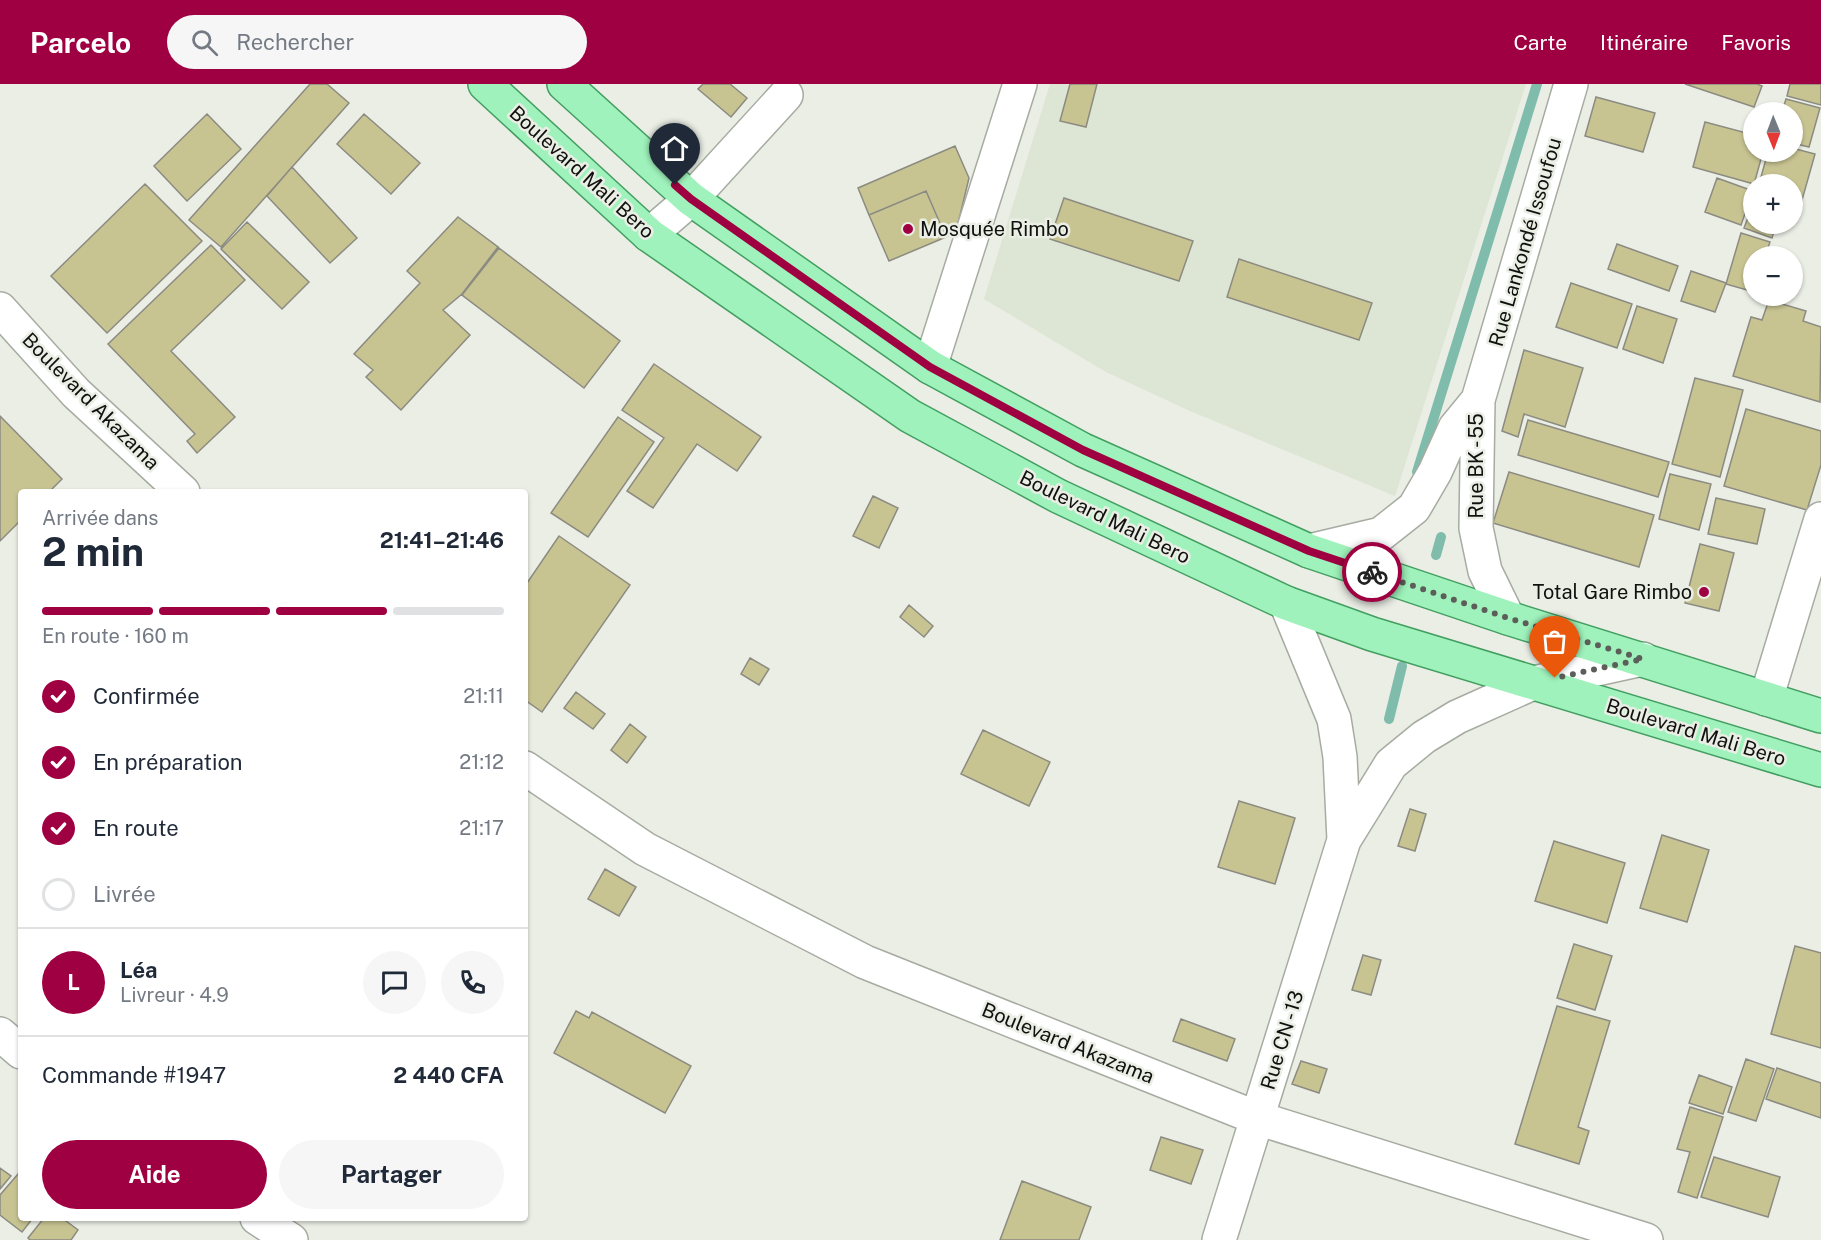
<!DOCTYPE html>
<html lang="fr">
<meta charset="utf-8">
<style>
:root{--surface:#fff;--page:#f6f6f7;--text:#1f2937;--muted:#747a83;--line:#e0e1e3;--accent:#9f0041}
body{margin:0;font-family:"Public Sans",sans-serif;background:var(--page);color:var(--text);height:100vh;display:flex;flex-direction:column;font-size:22px;white-space:nowrap}
*{box-sizing:border-box;margin:0}
p{font-size:20px;color:var(--muted)}
.icon{flex:none;width:33px;height:33px;fill:none;stroke:currentColor;stroke-width:2;stroke-linecap:round;stroke-linejoin:round}
.map{position:relative;flex:1;overflow:hidden}
.sheet{position:absolute;left:18px;top:405px;width:510px;height:732px;display:flex;flex-direction:column;background:var(--surface);border-radius:6px;box-shadow:0 2px 4px #0004}
.sheet>*{flex:none}
.needle{width:39px;rotate:179deg}
.controls{position:absolute;left:1743px;top:18px;display:grid;gap:12px}
.controls a{display:grid;place-items:center;width:60px;height:60px;border-radius:50%;background:var(--surface);box-shadow:0 2px 4px #0004;font-size:30px}
.pin{position:absolute;display:grid;place-items:center;width:51px;height:51px;color:#fff;margin:-62px -26px;border-radius:50% 50% 50% 0;rotate:-45deg;box-shadow:0 0 6px #0007}
.pin .icon{rotate:45deg}
.courier{position:absolute;display:grid;place-items:center;width:60px;height:60px;margin:-30px;border:4px solid #9f0041;border-radius:50%;background:#fff;color:#222;box-shadow:0 2px 8px #0007}
.overview em{font-style:normal;font-weight:700}
.overview div{display:flex;flex-direction:column-reverse}
.overview{display:flex;align-items:center;justify-content:space-between;height:102px;padding:0 24px}
h1{font-size:39px;font-weight:700;line-height:45px}
.bar{display:grid;grid-template-columns:repeat(4,1fr);gap:9px 6px;align-content:center;height:72px;padding:0 24px}
.bar i{height:8px;border-radius:4px;background:var(--line)}
.bar .current{background:var(--accent)}
.bar p{grid-column:span 4}
.line{display:flex;align-items:center;gap:15px;padding:0 24px;border-top:2px solid var(--line)}
.line div{flex:1}
.round{display:grid;place-items:center;flex:none;width:63px;height:63px;border-radius:32px;background:var(--page)}
ol{padding:0 24px;list-style:none}
li{display:flex;align-items:center;gap:18px;height:66px}
li p{margin-inline-start:auto}
li .icon{padding:6px;border-radius:50%;background:var(--accent);color:#fff;stroke-width:4}
li:last-child{color:var(--muted)}
li i{width:33px;height:33px;border:3px solid var(--line);border-radius:50%}
.cta{display:flex;gap:12px;margin-top:auto;padding:12px 24px}
.cta a{flex:1;height:69px;border-radius:36px;background:var(--accent);color:#fff;font-size:24px;font-weight:700;line-height:69px;text-align:center}
.cta a+a{background:var(--page);color:var(--text)}
header{display:flex;align-items:center;gap:36px;box-sizing:border-box;height:84px;padding:0 30px;background:var(--accent);color:#fff}
header strong{font-size:28px}
nav{display:flex;gap:33px;margin-inline-start:auto;font-size:21px}
.search{width:420px;height:54px;background:var(--page);display:flex;align-items:center;gap:15px;box-sizing:border-box;padding:0 21px;border-radius:33px;color:var(--muted);font-size:22px}
.map>svg:first-child{display:block}
.built{fill:#dde5d4}
.lines{fill:none;stroke-linecap:round;stroke-linejoin:round}
.stream{stroke:#7fbcab;stroke-width:10}
.building{fill:#c8c492;stroke:#8c8b81;stroke-width:1.5}
.minor-casing{stroke:#a7aca2;stroke-width:36}
.major-casing{stroke:#439e61;stroke-width:36}
.minor{stroke:#fff;stroke-width:33}
.major{stroke:#9ff2bb;stroke-width:33}
.done{stroke:#5c5e59;stroke-width:6;stroke-dasharray:0 10.8}
.route{stroke:#9f0041;stroke-width:8}
.poi-dot{fill:#9f0041;stroke:#eaeee5;stroke-width:2}
.labels{text-anchor:middle;dominant-baseline:central;stroke-width:5;stroke-linejoin:round;paint-order:stroke}
.street-label{font-size:20px;fill:#10110e;stroke:#eaeee5}
.poi-label{font-size:20px;fill:#10110e;stroke:#eaeee5;text-anchor:start}
</style>
<header>
<strong>Parcelo</strong>
<div class="search"><svg class="icon" aria-label="search" viewBox="0 0 24 24"><circle cx="10" cy="10" r="6"/><path d="M15 15l6 6"/></svg>Rechercher</div>
<nav><a>Carte</a><a>Itinéraire</a><a>Favoris</a></nav>
</header>
<div class="map">
<svg width="1821" height="1156" viewBox="0 0 1821 1156">
<rect width="100%" height="100%" fill="#eaeee5"/>
<!-- built -->
<path class="built" d="M1050 0H1526L1395 412 1190 327 1106 288 984 215Z"/>
<g class="lines">
<!-- stream -->
<path class="stream" d="M1417 388 1537 0
M1436 471 1441 453
M1389 635 1402 582"/>
</g>
<!-- building -->
<path class="building" d="M310 0H327L349 19 221 163 189 136Z
M703 0H730L747 14 731 33 698 5Z
M1070 0H1097L1086 43 1060 37Z
M1685 0H1757L1762 2 1754 23Z
M1790 0H1821V21L1787 12Z
M1596 13 1655 29 1643 68 1585 52Z
M1786 15 1820 24 1809 63 1792 59V28H1782Z
M207 30 241 65 187 117 154 82Z
M364 30 420 79 391 110 337 60Z
M1705 38 1754 51V68H1763L1754 100 1693 83Z
M955 62 969 94 956 148 946 153 926 107 869 131 858 104Z
M1792 64 1815 70 1802 116 1792 113V100H1759L1768 68H1792Z
M292 83 357 154 330 179 267 112Z
M1717 94 1753 107 1741 141 1705 128Z
M145 100 202 157 107 249 51 192Z
M926 107 946 153 889 177 869 131Z
M1064 114 1193 157 1179 197 1050 155Z
M1754 118V140H1776L1772 154 1744 144Z
M458 133 498 163 462 210 443 226 470 251 401 326 366 293 373 286 354 270 420 199 407 187Z
M247 138 309 198 282 225 221 165Z
M1741 149 1770 158 1765 172H1754V208L1726 200Z
M1617 160 1678 182 1669 207 1608 185Z
M211 161 245 196 171 267 235 333 197 369 187 357 195 350 108 260Z
M499 164 620 257 584 304 462 211Z
M1239 175 1372 219 1359 256 1227 213Z
M1691 187 1726 199 1715 228 1681 217Z
M1571 199 1632 220 1617 264 1556 243Z
M1769 216 1806 227 1803 237 1821 243 1820 318 1733 292 1751 233 1762 236Z
M1637 222 1677 235 1663 279 1623 265Z
M1524 266 1583 284 1565 343 1524 330 1518 353 1502 347Z
M654 280 761 353 737 387 697 360 653 424 627 407 664 354 622 326Z
M1695 294 1743 306 1720 393 1672 380Z
M1746 325 1821 347V381L1807 426 1724 402Z
M0 332 62 395 49 408H21V436L0 457Z
M618 333 654 358 588 453 551 429Z
M1528 336 1669 378 1658 413 1518 371Z
M1509 388 1654 431 1639 483 1493 439Z
M1670 390 1711 400 1699 446 1659 435Z
M873 412 898 424 879 464 853 452Z
M1716 414 1765 425 1757 460 1708 450Z
M559 452 630 501 542 628 525 616V502Z
M1700 460 1734 469 1719 527 1685 519Z
M909 521 933 542 924 553 900 533Z
M750 574 769 585 759 601 741 590Z
M576 608 605 630 593 645 564 624Z
M630 640 646 653 627 679 611 666Z
M983 646 1050 678 1029 722 961 690Z
M1239 717 1295 734 1275 800 1218 783Z
M1410 725 1426 730 1415 767 1398 762Z
M1662 751 1709 766 1687 838 1640 824Z
M1554 757 1625 779 1607 839 1535 817Z
M605 785 636 803 619 832 588 815Z
M1574 860 1612 872 1595 926 1557 914Z
M1795 862 1821 869V964L1771 950Z
M1363 871 1381 876 1371 911 1352 906Z
M1557 922 1610 937 1578 1043 1589 1047 1579 1080 1515 1060Z
M576 927 589 934 592 928 691 982 665 1029 554 969Z
M1181 935 1235 955 1227 977 1173 957Z
M1746 975 1774 985 1756 1037 1728 1028Z
M1301 977 1327 985 1319 1009 1292 1000Z
M1777 984 1821 999V1034L1766 1015Z
M1699 991 1732 1003 1723 1030 1689 1019Z
M1690 1023 1723 1033 1697 1114 1678 1108 1690 1068 1677 1065Z
M1161 1053 1203 1066 1191 1100 1150 1086Z
M1714 1073 1780 1093 1768 1133 1701 1113Z
M0 1084 11 1092 0 1105Z
M18 1090 21 1092V1134H33L22 1148 0 1131V1111Z
M1022 1097 1091 1123 1079 1156H1000Z
M44 1134H62L78 1146 71 1156H30L28 1154Z"/>
<g class="lines">
<defs>
<path id="minor" d="M649 151 691 115 786 11
M0 225 76 309 183 408
M930 283 1020 0
M1309 467 1381 450 1414 424 1435 388 1455 344 1478 316
M1286 519 1334 635 1340 673 1344 756
M1508 534 1485 487 1476 444 1478 316 1571 0
M1766 615 1821 435
M525 684 645 765 865 878 1257 1034 1646 1156
M0 950 21 968
M257 1134 291 1156
M1219 1156 1344 756 1391 680 1424 653 1457 633 1533 599 1643 575"/>
<path id="major" d="M485 0 649 151 910 332 1058 412 1286 519 1372 550 1821 686
M564 0 691 115 930 283 1083 366 1309 467 1508 534 1821 632"/>
</defs>
<!-- minor casing -->
<use href="#minor" class="minor-casing"/>
<!-- major casing -->
<use href="#major" class="major-casing"/>
<!-- minor -->
<use href="#minor" class="minor"/>
<!-- major -->
<use href="#major" class="major"/>
</g>
<g class="lines">
<!-- done -->
<path class="done" d="M1372 488 1508 534 1643 575 1555 594"/>
<!-- route -->
<path class="route" d="M675 101 691 115 930 283 1083 366 1309 467 1372 488"/>
</g>
<!-- markers -->
<g class="poi-dot">
<circle cx="908" cy="145" r="6"/>
<circle cx="1704" cy="508" r="6"/>
</g>
<g class="labels">
<!-- street labels -->
<g class="street-label">
<text transform="translate(582 88) rotate(42)">Boulevard Mali Bero</text>
<text transform="translate(1525 158) rotate(-74)">Rue Lankondé Issoufou</text>
<text transform="translate(91 317) rotate(45)">Boulevard Akazama</text>
<text transform="translate(1476 382) rotate(-90)">Rue BK - 55</text>
<text transform="translate(1105 433) rotate(26)">Boulevard Mali Bero</text>
<text transform="translate(1696 648) rotate(17)">Boulevard Mali Bero</text>
<text transform="translate(1282 956) rotate(-73)">Rue CN - 13</text>
<text transform="translate(1068 959) rotate(22)">Boulevard Akazama</text>
</g>
<!-- poi labels -->
<g class="poi-label">
<text x="920" y="145">Mosquée Rimbo</text>
<text x="1692" y="508" text-anchor="end">Total Gare Rimbo</text>
</g>
</g>
</svg>
<div class="controls">
<a><svg class="needle" viewBox="-14 -14 28 28"><path d="M0-13l5 13h-10z" fill="#e53935"/><path d="M0 13l5-13h-10z" fill="#747a83"/></svg></a>
<a>+</a>
<a>−</a>
</div>
<div class="pin" style="left:1555px;top:594px;background:#ea580c"><svg class="icon" aria-label="bag" viewBox="0 0 24 24"><path d="M5 8h14l-1 12H6zM9 8a3 3 0 0 1 6 0"/></svg></div>
<div class="pin" style="left:675px;top:101px;background:#1f2937"><svg class="icon" aria-label="home" viewBox="0 0 24 24"><path d="M3 11l9-7 9 7M6 9v11h12V9"/></svg></div>
<div class="courier" style="left:1372px;top:488px"><svg class="icon" aria-label="bike" viewBox="0 0 24 24"><circle cx="6" cy="16" r="4"/><circle cx="18" cy="16" r="4"/><path d="M6 16l4-8h5l3 8M10 8l3 8H6M13 5h3"/></svg></div>
<section class="sheet">
<div class="overview"><div><h1>2 min</h1><p>Arrivée dans</p></div><em>21:41–21:46</em></div>
<div class="bar"><i class="current"></i><i class="current"></i><i class="current"></i><i></i><p>En route · 160 m</p></div>
<ol>
<li><svg class="icon" aria-label="check" viewBox="0 0 24 24"><path d="M5 12l5 5 9-10"/></svg>Confirmée<p>21:11</p></li>
<li><svg class="icon" aria-label="check" viewBox="0 0 24 24"><path d="M5 12l5 5 9-10"/></svg>En préparation<p>21:12</p></li>
<li><svg class="icon" aria-label="check" viewBox="0 0 24 24"><path d="M5 12l5 5 9-10"/></svg>En route<p>21:17</p></li>
<li><i></i>Livrée</li>
</ol>
<div class="line" style="height:108px"><b class="round" style="background:var(--accent);color:#fff">L</b><div><b>Léa</b><p>Livreur · 4.9</p></div><a class="round"><svg class="icon" aria-label="chat" viewBox="0 0 24 24"><path d="M4 5h16v11H9l-5 4z"/></svg></a><a class="round"><svg class="icon" aria-label="phone" viewBox="0 0 24 24"><path d="M5 4h4l2 5-3 2q2 4 5 5l2-3 5 2v4C11 20 4 13 5 4z"/></svg></a></div>
<div class="line" style="height:78px"><div>Commande #1947</div><b>2 440 CFA</b></div>
<div class="cta"><a>Aide</a><a>Partager</a></div>
</section>
</div>
